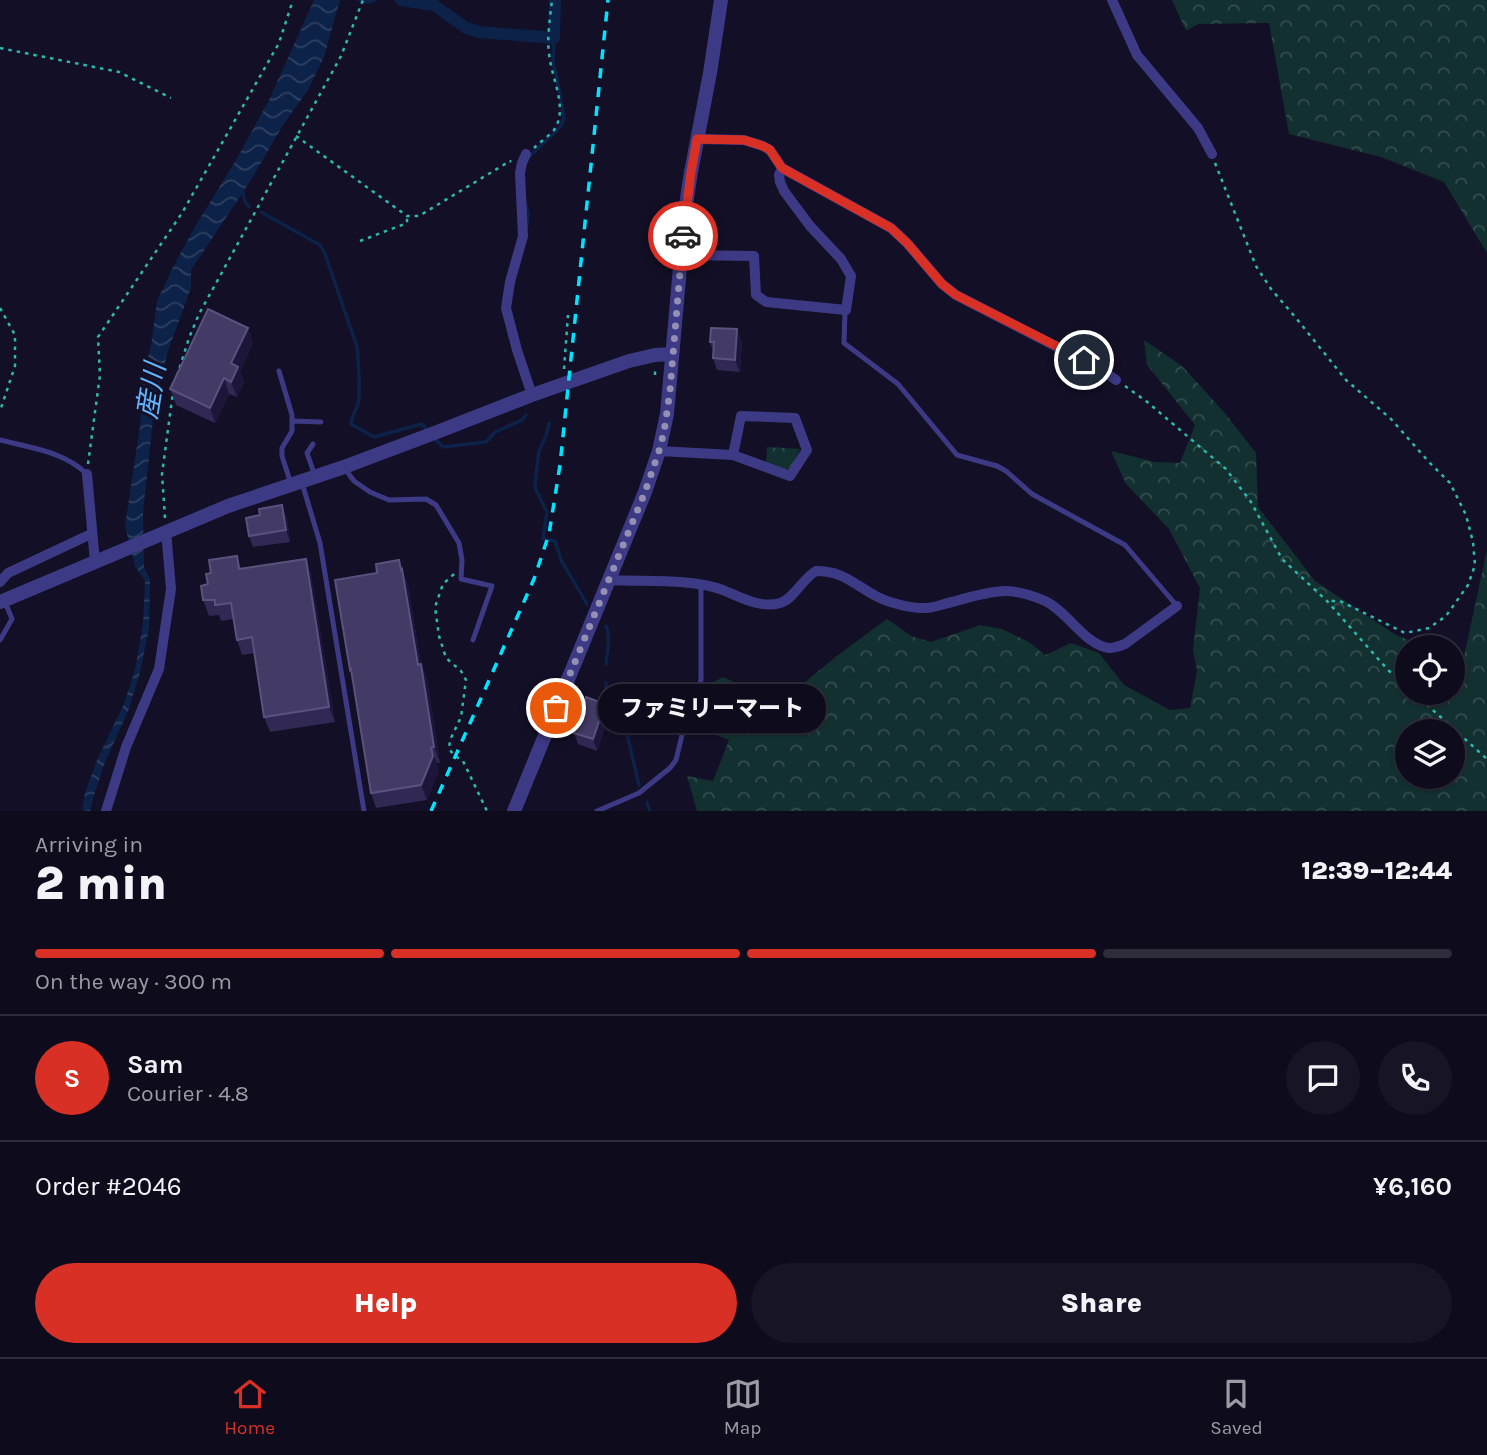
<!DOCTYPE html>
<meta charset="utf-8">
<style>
:root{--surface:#0e0b1c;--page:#171425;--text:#f1f3f6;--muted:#9b9ba3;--line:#2e2b3b;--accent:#d93025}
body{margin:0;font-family:Karla,"Noto Sans JP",sans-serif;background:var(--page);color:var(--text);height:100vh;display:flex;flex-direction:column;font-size:26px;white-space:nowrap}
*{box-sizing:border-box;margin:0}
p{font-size:23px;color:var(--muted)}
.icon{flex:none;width:38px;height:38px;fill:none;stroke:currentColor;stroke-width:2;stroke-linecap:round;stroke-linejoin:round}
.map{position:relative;height:811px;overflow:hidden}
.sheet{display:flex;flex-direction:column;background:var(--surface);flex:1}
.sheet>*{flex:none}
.tools{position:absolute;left:1395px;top:635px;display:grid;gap:14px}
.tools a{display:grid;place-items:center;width:70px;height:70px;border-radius:50%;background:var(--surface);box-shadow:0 2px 5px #0004,0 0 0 2px var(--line);font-size:35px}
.pin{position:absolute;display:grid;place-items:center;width:60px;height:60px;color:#fff;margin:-30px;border:4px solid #fff;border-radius:50%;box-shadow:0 2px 7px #0007}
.courier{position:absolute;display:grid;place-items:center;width:70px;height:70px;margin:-35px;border:5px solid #d93025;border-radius:50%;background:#fff;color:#222;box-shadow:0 2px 9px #0007}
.bubble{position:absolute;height:49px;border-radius:24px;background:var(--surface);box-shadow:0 2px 5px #0004,0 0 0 2px var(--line);font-size:23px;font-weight:800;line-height:49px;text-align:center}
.headline em{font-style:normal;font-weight:800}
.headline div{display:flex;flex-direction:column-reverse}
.headline{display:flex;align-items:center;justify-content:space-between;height:119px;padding:0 35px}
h1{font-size:46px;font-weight:800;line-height:52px}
.bar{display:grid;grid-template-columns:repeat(4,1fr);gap:10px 7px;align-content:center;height:84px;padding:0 35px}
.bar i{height:9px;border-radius:5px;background:var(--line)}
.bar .selected{background:var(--accent)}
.bar p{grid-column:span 4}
.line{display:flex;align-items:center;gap:18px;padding:0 35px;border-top:2px solid var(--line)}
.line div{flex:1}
.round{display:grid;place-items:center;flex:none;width:74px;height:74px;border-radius:37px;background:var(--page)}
.primary-button{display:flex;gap:14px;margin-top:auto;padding:14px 35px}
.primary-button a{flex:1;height:80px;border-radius:42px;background:var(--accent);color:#fff;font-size:28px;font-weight:800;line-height:80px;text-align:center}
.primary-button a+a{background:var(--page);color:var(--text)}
.tab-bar{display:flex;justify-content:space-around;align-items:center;height:98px;border-top:2px solid var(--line);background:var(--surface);font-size:19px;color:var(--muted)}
.tab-bar a{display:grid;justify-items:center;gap:4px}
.tab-bar .selected{color:var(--accent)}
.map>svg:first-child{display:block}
.forest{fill:url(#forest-crowns);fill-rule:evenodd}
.water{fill:url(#water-waves)}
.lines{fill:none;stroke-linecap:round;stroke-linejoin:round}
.stream{stroke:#0c2248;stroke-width:3.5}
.canal{stroke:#0c2248;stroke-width:12}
.path{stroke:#2fb8b0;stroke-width:2.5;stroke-dasharray:3.5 5;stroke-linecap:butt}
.service{stroke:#3d3a85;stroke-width:5}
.minor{stroke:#3d3a85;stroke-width:10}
.tertiary{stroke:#3d3a85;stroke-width:14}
.rail{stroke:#00e5ff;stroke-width:3.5;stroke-dasharray:10 9;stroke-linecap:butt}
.wall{fill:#312854}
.shaded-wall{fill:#1d163a}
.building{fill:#433a66;stroke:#5a527e;stroke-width:2}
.done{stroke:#948fb3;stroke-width:7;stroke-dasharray:0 12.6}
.route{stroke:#d93025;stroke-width:9}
.labels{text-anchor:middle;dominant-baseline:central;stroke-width:6;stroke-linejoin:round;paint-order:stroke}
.water-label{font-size:28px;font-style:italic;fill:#62b6ff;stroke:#130f26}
</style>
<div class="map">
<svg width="1487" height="811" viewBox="0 0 1487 811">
<defs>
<pattern id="forest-crowns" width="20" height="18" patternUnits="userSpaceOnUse" patternTransform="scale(1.75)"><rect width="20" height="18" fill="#12302f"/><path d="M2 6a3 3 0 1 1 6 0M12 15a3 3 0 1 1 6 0" fill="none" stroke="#344d4e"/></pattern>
<pattern id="water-waves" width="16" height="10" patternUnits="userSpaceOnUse" patternTransform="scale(1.75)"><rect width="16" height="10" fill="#0c2248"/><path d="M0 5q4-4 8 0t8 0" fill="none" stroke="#2f4163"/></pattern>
</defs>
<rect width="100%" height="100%" fill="#130f26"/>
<!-- forest -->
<path class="forest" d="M1172 0H1487V253L1444 182 1381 157 1289 134 1269 23 1198 24 1186 31Z
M1144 340 1182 366 1224 412 1256 453 1258 507 1315 581 1396 635 1427 647 1407 648V693H1452L1453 657 1463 661 1487 550V811H697L687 776 713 781 729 740 707 731 710 684 723 677 736 683 735 706 766 720C802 681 844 650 887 619L911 636 931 642 980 625 1002 629 1029 642 1045 655 1071 643 1099 653 1124 685 1170 710 1190 708 1197 671 1193 650 1200 588 1169 529 1126 484 1111 451 1155 462 1180 463 1195 425 1147 365ZM1407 732H1452V777H1407Z
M767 447 800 449 791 468 783 470 766 463Z"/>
<!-- water -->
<path class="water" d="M314 0H340L324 57 308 90 283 125 251 180 191 270V288L169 348 155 402 143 513 144 567 150 579 149 629 140 672 129 709 105 762 94 795 90 811H82L85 793 97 760 123 706 135 670 143 624 145 581 135 566 125 526 140 426 142 381 151 346 157 301 172 269 196 225 239 155 269 100Z"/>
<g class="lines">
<!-- stream -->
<path class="stream" d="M360 0 368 2 374 0
M529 157 561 126 564 118 556 74 553 63 554 38
M242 189 245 202 249 207
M526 204 528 214 527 225
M261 212 320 245 325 254 357 347C358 360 361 391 358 404 356 412 352 412 351 424L374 437 422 424 428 431
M549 423 546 436 539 451 535 483 536 490 547 512 543 539 555 541 561 560 587 604
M433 437 443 447 486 442 495 432 522 420 526 415
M606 664C607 652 611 637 606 626
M606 683 608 703 625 729 628 738 639 785
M647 803 650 811"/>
<!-- canal -->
<path class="canal" d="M401 0 434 5 466 28 479 32 554 38 555 0"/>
<!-- path -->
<path class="path" d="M0 48 119 72 171 98
M296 136 407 216H419L510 161 511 162
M534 148C540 142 549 136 554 130 568 110 553 81 550 60 546 41 550 19 552 0
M1215 163 1256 266 1271 289 1296 318 1346 380 1391 419 1428 461 1450 483 1466 515 1473 542 1475 565 1468 585 1446 616 1429 628 1405 633 1340 601H1327
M360 241 407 223V216
M0 308 15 335V366L0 411
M564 369 568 315
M655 375V367
M177 376 189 338 199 314 341 56 363 0
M1125 386 1146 401 1226 469 1251 502 1282 559 1327 601 1388 670 1407 687
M88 464 100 375 98 337 182 213 279 43 293 0
M165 518 162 474 173 392
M454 574 443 584 435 607 439 636 446 658 461 671 466 680 461 717 450 740 449 749 455 756 463 761 487 811
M1414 693 1487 759"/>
<!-- service -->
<path class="service" d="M845 311 844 343 898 384 957 455 997 466 1006 471 1032 494 1125 545 1177 606
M279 371 292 415V431L282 448V456L291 484
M293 421 321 422
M0 440C31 448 63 451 87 474
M313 444 307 453 315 476
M345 469 354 481 370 492 389 500 426 499 436 505 459 543 462 560 461 579 492 586 473 640
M302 483 320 543 364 811
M0 640 12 619 5 602
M597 811 639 793 670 768 676 760 682 735 699 690 701 679V584"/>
<!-- minor -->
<path class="minor" d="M1112 0 1137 55 1198 128 1212 154
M697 139 744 140 763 146 770 150 782 168 891 228 907 243 942 284 956 295 1102 370 1116 380
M526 154 522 163 520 173 523 236 510 282 506 308 517 350 532 395
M681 255 754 256 756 295 766 302 846 310 851 276 841 259 810 226 784 191 780 182 779 175 782 168
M659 451 733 455 790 476 807 450 795 418 741 416 733 455
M87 474 95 562
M609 580C645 582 690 578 723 590 740 597 761 609 780 603 794 599 802 579 816 571 843 571 852 583 874 595 886 602 911 609 926 608 934 608 943 604 952 602 989 592 1007 584 1045 601 1067 611 1086 646 1109 648 1115 648 1120 646 1125 644L1177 606
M0 582 8 573 91 534
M106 811 126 747 159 669 171 589 166 531"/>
<!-- tertiary -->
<path class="tertiary" d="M0 602 228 506 344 467 437 432 532 395 629 361 655 355 672 354
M514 811 645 492 659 451 667 414 685 211 691 172 710 73 721 0"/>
<!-- rail -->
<path class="rail" d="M431 811 534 579 549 534 560 465 608 0"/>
</g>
<!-- wall -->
<path class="wall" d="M248 328 253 343 240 371 244 382 237 397 229 394 215 423 176 405 170 389Z
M742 341 740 372 717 370 713 358V351L710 342Z
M287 517 290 542 253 547 249 536Z
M237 556 241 569 311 574 335 722 270 732 264 717 254 653 242 655 237 640 233 619 221 621 219 615 209 616 203 600 208 584Z
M399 560 408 585 421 664 427 679 440 763H437L438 772 427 800 376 808 371 793 352 676 350 670Z
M605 704 609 715 597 751 578 744 574 733Z"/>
<!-- shaded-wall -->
<path class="shaded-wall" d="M248 328 253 343 240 371 244 382 237 397 231 382V363Z
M737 329 742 341 740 372 735 360Z
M224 378 229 394 215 423 210 408Z
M282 505 287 517 290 542 286 530Z
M306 559 311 574 335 722 329 707Z
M399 560 408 585 423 677 421 664 427 679 440 763 434 747Z
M605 704 609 715 597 751 593 739Z
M431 748 437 763 438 772 427 800 421 785Z"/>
<!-- building -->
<path class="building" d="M208 309 248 328 231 363 238 367 231 382 224 378 210 408 170 389Z
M711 328 737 329 735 360 713 358 714 342H710Z
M282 505 286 530 249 536 246 518 260 515 259 509Z
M237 556 239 569 306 559 329 707 264 717 252 637 237 640 231 603 215 605V600H203L201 586 208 584 206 574 211 573 209 560Z
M399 560 401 570 402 569 418 665 421 664 434 747 431 748 433 756 421 785 371 793 351 669 350 670 335 580 377 573 376 564Z
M586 697 605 704 593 739 574 733Z"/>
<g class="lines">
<!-- done -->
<path class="done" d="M556 708 645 492 659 451 664 432 670 391 683 236"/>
<!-- route -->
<path class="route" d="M683 236 691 172 697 139 744 140 763 146 770 150 782 168 891 228 907 243 942 284 956 295 1084 360"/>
</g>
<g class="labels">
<!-- water labels -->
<g class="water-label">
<text transform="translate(151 391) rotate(-81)">産川</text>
</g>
</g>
</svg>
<div class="tools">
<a><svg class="icon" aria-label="locate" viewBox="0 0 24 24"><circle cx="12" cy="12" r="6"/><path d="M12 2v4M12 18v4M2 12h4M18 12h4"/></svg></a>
<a><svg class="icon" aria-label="layers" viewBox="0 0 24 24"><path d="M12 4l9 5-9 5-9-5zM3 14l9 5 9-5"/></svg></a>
</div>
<div class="pin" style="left:556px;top:708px;background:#ea580c"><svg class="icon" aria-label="bag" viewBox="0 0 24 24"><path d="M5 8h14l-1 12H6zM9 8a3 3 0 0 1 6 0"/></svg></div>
<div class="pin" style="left:1084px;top:360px;background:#1f2937"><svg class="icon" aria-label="home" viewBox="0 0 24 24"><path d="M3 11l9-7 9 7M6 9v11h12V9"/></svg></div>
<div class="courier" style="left:683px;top:236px"><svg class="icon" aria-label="car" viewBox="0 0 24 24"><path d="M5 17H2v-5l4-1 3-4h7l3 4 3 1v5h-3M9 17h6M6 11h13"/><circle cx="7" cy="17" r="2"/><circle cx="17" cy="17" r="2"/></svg></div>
<div class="bubble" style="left:598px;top:684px;width:228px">ファミリーマート</div>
</div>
<section class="sheet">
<div class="headline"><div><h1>2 min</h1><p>Arriving in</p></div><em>12:39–12:44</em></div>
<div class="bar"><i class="selected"></i><i class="selected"></i><i class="selected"></i><i></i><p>On the way · 300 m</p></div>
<div class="line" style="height:126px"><b class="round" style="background:var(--accent);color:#fff">S</b><div><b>Sam</b><p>Courier · 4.8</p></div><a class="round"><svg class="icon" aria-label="chat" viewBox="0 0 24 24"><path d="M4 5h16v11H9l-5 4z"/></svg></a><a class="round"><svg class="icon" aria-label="phone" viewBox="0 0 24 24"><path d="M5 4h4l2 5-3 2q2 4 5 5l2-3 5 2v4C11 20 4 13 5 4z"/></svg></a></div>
<div class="line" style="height:91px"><div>Order #2046</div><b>¥6,160</b></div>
<div class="primary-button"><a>Help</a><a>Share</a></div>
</section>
<nav class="tab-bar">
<a class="selected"><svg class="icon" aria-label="home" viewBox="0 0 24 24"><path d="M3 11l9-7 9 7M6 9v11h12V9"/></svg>Home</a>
<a><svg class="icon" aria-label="map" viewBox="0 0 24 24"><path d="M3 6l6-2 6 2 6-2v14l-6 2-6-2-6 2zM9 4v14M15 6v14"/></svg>Map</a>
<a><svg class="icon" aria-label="saved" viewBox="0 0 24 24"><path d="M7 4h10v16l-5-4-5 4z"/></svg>Saved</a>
</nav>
